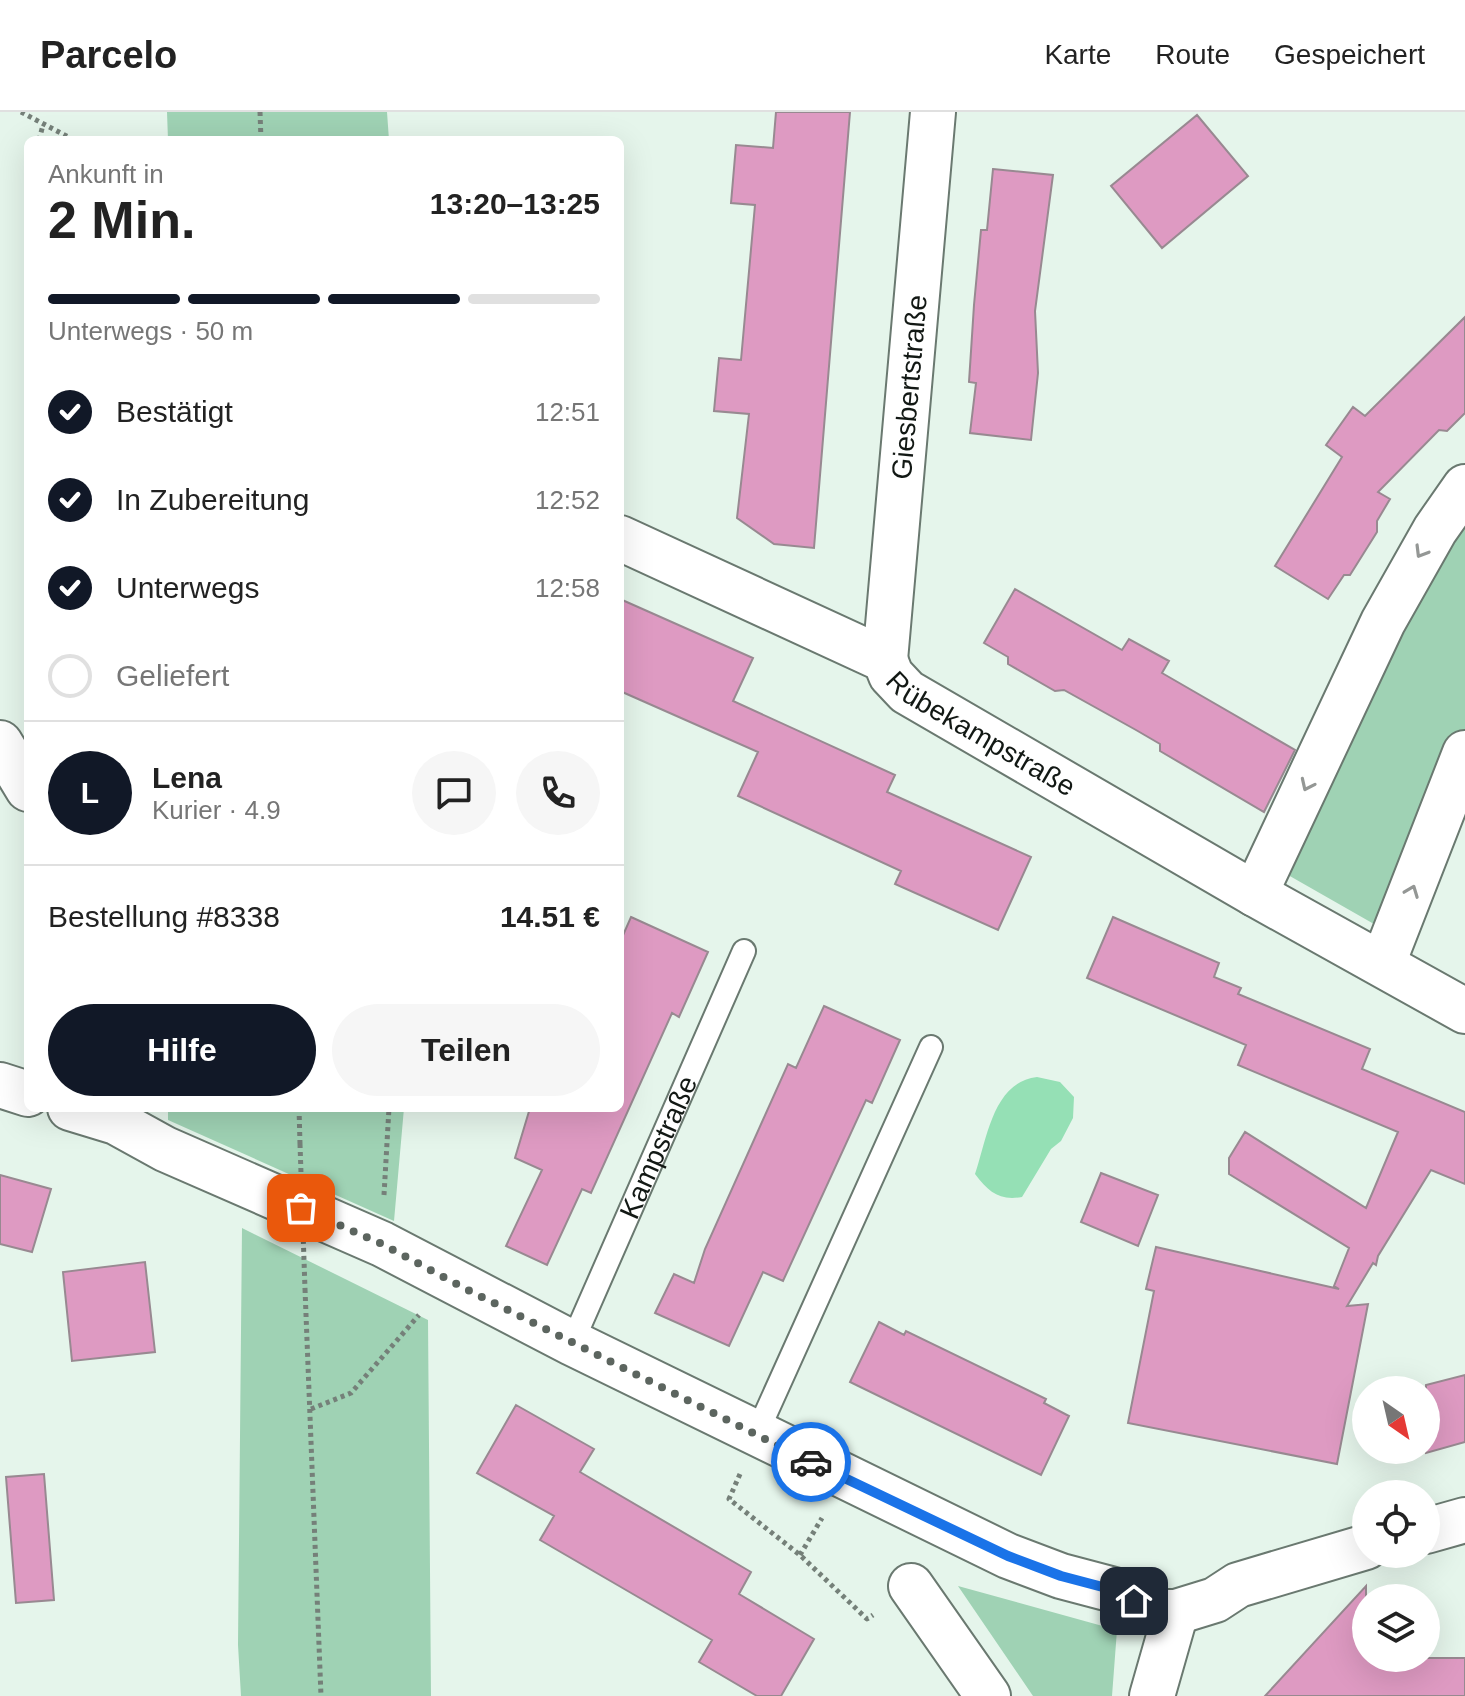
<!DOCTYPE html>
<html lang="de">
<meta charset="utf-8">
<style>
:root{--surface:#fff;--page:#f6f6f6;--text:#222;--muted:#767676;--line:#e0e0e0;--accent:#111827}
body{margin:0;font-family:Arial,sans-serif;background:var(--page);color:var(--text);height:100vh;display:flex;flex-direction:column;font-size:30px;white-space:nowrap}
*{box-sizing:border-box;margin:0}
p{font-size:26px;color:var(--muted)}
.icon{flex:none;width:44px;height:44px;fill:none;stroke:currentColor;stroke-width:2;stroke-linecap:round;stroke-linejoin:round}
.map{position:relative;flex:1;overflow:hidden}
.panel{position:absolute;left:24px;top:24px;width:600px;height:976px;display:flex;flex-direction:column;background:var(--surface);border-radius:12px;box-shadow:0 8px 32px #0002}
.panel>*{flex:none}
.needle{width:52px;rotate:146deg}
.tools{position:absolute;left:1352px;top:1264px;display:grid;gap:16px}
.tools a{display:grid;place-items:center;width:88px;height:88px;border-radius:50%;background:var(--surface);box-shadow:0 8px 32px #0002;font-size:40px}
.pin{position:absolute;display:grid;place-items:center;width:68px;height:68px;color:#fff;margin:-34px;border-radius:16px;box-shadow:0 4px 12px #0006}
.courier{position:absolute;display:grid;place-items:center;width:80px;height:80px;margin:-40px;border:6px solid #1a73e8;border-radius:50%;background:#fff;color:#222;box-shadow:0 2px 10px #0007}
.headline em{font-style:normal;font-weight:600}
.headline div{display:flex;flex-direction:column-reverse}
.headline{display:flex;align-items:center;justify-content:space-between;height:136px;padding:0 24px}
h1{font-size:52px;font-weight:600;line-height:60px}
.bar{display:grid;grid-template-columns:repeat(4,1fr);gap:12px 8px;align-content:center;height:96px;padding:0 24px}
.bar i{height:10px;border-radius:6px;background:var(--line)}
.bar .on{background:var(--accent)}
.bar p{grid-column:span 4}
.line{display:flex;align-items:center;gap:20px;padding:0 24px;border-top:2px solid var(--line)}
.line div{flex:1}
.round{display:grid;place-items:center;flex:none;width:84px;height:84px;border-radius:42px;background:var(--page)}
ol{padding:0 24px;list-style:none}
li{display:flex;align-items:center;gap:24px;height:88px}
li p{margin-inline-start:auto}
li .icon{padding:8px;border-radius:50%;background:var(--accent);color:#fff;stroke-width:4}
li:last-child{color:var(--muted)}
li i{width:44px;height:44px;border:4px solid var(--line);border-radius:50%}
.primary-button{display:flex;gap:16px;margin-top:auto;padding:16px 24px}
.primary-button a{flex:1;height:92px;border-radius:48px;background:var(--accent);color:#fff;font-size:32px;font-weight:600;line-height:92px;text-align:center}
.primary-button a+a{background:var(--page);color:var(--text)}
header{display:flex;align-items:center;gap:48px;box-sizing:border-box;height:112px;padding:0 40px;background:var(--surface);border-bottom:2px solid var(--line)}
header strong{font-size:38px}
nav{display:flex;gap:44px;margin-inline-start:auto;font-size:28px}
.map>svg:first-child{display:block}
.green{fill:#9fd2b4}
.water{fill:#95e0b5}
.building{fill:#de9ac2;stroke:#988991;stroke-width:2}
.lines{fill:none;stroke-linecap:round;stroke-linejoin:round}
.service-casing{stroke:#6a7970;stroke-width:26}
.minor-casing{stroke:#6a7970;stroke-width:48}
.path{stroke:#758079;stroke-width:5;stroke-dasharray:4 4;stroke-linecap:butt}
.service{stroke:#fff;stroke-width:22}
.minor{stroke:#fff;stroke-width:44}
.path-bridge{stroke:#758079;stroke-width:5;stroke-dasharray:4 4;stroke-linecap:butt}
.oneway{stroke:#949795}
.done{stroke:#5c655f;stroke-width:8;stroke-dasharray:0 14.4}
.route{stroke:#1a73e8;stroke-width:10}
.labels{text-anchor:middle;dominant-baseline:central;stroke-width:8;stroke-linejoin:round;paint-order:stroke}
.street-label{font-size:28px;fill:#121814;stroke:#fbfffc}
</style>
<header>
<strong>Parcelo</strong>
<nav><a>Karte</a><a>Route</a><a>Gespeichert</a></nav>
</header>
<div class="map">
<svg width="1465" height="1584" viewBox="0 0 1465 1584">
<rect width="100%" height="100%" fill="#e5f5eb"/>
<!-- green -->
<path class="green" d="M167 0H387L389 28H168Z
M1465 398V644L1409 832 1274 755Z
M168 996H404L394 1109 168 1008Z
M242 1116 428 1208 431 1584H241L238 1533Z
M958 1474 1117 1518 1112 1584H1033Z"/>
<!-- water -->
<path class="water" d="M1037 965 1060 970 1074 985 1073 1006 1061 1029 1051 1037 1022 1085C999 1089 989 1080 975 1062 987 1027 993 970 1037 965Z"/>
<!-- building -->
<path class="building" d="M776 0H850L814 436 774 432 737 406 749 302 714 299 719 246 741 248 755 93 731 91 736 33 773 36Z
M1197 3 1248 64 1162 136 1111 74Z
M993 57 1053 63 1035 199 1038 261 1031 328 970 321 976 271 969 270 974 193 981 118H987Z
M1465 205V301L1447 319 1439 318 1378 380 1390 387 1377 409V420L1350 463H1344L1328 487 1275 454 1342 345 1326 333 1353 295 1365 304Z
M1015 477 1122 538 1129 527 1169 549 1162 561 1295 638 1264 700 1160 639V632L1136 618 1064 578 1055 579 1008 552V545L984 531Z
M620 487 753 546 733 589 895 663 887 680 1031 745 998 818 895 772 901 759 738 684 758 640 620 579Z
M631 805 708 840 679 905 672 901 591 1081 582 1077 547 1153 506 1134 542 1058 515 1046 530 996H620V830Z
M1113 805 1219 851 1214 865 1241 876 1238 882 1370 937 1362 957 1465 1000V1072L1431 1058 1378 1144 1376 1153 1373 1151 1347 1194 1368 1192 1337 1352 1128 1311 1154 1179 1146 1177 1156 1135 1339 1177 1334 1174 1349 1136 1229 1062V1046L1245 1020 1366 1096 1398 1020 1238 953 1246 933 1087 866Z
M824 894 900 928 872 991 866 988 783 1169 763 1160 729 1234 655 1201 674 1162 694 1171 705 1137 788 952 796 956Z
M1101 1061 1158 1083 1138 1134 1081 1110Z
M0 1063 51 1077 32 1140 0 1132Z
M145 1150 155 1240 72 1249 63 1160Z
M879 1210 904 1223 906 1219 1046 1287 1044 1291 1069 1304 1041 1363 850 1270Z
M1465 1263V1330L1426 1341V1273Z
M516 1293 594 1337 580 1360 751 1460 739 1482 814 1527 781 1584H757L699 1550 712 1528 540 1428 554 1404 477 1361Z
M44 1362 54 1488 16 1491 6 1365Z
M1366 1474V1546H1465V1584H1265Z"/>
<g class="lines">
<defs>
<g id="service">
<path id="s1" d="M572 1231 744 839"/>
<path d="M756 1323 931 935"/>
</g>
<g id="minor">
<path id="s2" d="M620 426 885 548 891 563 907 580 1255 782 1465 899"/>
<path id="s3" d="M885 548 933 0"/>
<path d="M0 631 28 677"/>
<path d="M1255 782 1383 510 1435 418 1465 375"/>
<path d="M1383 851 1465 641"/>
<path d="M0 973 28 982"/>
<path d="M70 996 116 1010 165 1037 382 1132 572 1231 1008 1444 1061 1464 1114 1478 1154 1500H1176L1215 1488 1238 1473 1366 1435"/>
<path d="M1426 1419 1465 1408"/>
<path d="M911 1474 988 1584"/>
<path d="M1152 1584 1176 1500"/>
</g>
</defs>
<!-- service casing -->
<use href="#service" class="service-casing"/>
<!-- minor casing -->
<use href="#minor" class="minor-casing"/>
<!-- path -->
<path class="path" d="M21 0 74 28
M260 0 261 28
M39 28 43 13
M299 996 300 1032
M384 1083 389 996
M305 1177 321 1584
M311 1297 351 1281 419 1203
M740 1362 729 1387 800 1443 867 1507 873 1503
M800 1443 822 1406"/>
<!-- service -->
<use href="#service" class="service"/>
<!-- minor -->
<use href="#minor" class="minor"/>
<!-- path-bridge -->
<path class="path-bridge" d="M300 1032 305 1177"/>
</g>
<!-- one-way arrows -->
<defs><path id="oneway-chevron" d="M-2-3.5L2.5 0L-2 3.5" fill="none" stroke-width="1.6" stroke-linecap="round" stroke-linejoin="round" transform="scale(2)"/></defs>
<g class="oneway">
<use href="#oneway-chevron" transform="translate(1421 440) rotate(121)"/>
<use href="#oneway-chevron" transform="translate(1307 673) rotate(115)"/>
<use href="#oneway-chevron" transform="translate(1412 779) rotate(-69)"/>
</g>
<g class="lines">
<!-- done -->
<path class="done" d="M301 1096 382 1132 466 1177 811 1350"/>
<!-- route -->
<path class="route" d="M811 1350 1008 1444 1061 1464 1114 1478 1134 1489"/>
</g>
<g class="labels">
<!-- street labels -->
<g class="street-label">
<text stroke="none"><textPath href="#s3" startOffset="274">Giesbertstraße</textPath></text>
<text stroke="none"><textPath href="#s2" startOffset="416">Rübekampstraße</textPath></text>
<text stroke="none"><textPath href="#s1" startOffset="214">Kampstraße</textPath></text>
</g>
</g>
</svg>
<div class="tools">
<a><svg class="needle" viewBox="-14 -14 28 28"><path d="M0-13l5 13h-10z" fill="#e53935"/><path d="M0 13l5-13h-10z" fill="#767676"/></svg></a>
<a><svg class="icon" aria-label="locate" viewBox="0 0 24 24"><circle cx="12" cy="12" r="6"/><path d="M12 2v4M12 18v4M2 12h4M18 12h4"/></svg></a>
<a><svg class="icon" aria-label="layers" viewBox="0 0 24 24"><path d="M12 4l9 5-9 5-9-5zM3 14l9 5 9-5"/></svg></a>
</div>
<div class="pin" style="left:301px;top:1096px;background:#ea580c"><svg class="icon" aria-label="bag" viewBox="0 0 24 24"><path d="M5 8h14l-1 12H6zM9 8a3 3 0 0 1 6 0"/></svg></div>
<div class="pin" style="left:1134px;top:1489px;background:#1f2937"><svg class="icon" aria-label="home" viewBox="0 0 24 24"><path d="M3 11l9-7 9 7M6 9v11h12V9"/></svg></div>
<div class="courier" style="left:811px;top:1350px"><svg class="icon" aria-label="car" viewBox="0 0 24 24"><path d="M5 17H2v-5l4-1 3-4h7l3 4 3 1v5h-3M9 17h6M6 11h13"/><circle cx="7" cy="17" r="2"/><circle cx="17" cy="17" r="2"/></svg></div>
<section class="panel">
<div class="headline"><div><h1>2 Min.</h1><p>Ankunft in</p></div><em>13:20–13:25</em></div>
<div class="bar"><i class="on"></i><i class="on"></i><i class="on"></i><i></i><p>Unterwegs · 50 m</p></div>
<ol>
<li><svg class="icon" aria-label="check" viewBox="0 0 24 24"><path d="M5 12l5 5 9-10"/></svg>Bestätigt<p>12:51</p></li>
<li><svg class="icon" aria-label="check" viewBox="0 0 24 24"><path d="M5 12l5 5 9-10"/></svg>In Zubereitung<p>12:52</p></li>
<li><svg class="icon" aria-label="check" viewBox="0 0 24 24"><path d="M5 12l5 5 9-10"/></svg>Unterwegs<p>12:58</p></li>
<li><i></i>Geliefert</li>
</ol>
<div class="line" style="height:144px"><b class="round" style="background:var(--accent);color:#fff">L</b><div><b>Lena</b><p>Kurier · 4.9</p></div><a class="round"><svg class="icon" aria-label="chat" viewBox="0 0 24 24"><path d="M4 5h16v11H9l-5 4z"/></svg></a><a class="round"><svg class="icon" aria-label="phone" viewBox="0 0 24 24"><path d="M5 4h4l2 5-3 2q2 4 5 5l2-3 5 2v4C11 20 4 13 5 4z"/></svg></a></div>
<div class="line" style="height:104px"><div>Bestellung #8338</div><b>14.51 €</b></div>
<div class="primary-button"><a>Hilfe</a><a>Teilen</a></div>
</section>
</div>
